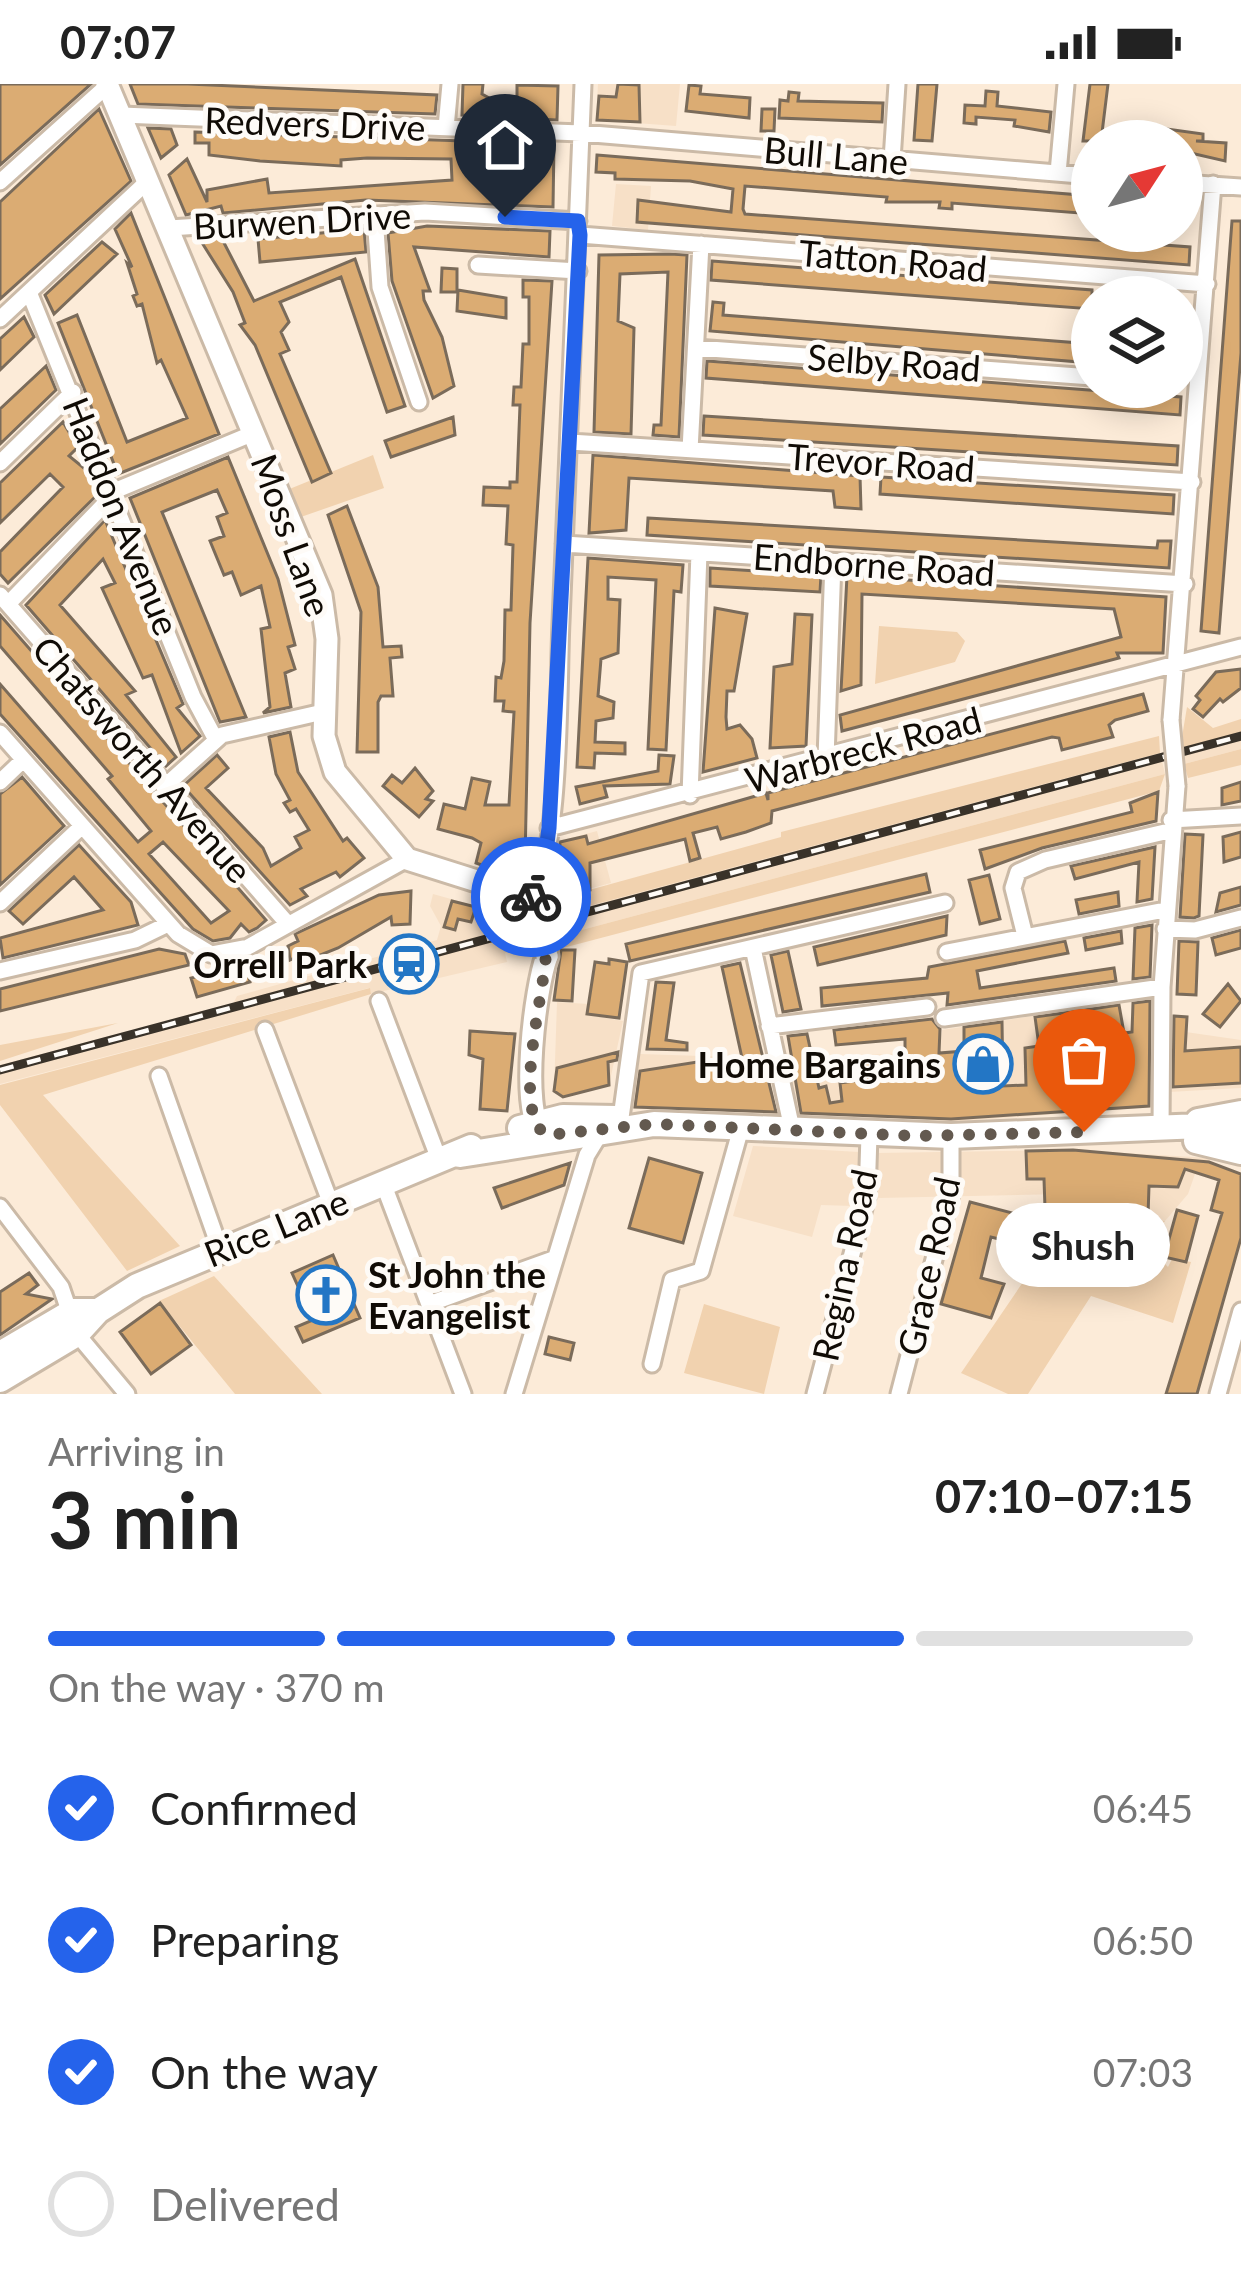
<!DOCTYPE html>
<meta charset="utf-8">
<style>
:root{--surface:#fff;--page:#f2f2f2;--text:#222;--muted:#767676;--line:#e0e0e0;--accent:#2563eb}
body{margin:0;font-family:Lato,sans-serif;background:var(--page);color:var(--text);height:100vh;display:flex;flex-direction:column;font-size:45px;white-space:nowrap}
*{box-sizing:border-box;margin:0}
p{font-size:39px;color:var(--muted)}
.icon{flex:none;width:66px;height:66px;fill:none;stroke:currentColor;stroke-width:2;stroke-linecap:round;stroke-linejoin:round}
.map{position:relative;height:1310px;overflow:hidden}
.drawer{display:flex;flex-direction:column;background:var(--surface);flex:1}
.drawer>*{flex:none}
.needle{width:78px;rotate:54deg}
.controls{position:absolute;left:1071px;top:36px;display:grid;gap:24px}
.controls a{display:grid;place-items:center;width:132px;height:132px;border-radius:50%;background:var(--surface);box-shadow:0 6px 30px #0003;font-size:60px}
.pin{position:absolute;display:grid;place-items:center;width:102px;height:102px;color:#fff;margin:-123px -51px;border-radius:50% 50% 50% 0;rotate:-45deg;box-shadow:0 0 12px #0007}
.pin .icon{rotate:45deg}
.courier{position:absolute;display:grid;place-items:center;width:120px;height:120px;margin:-60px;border:9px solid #2563eb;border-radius:50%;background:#fff;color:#222;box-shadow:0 3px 15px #0007}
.bubble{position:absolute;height:84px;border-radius:42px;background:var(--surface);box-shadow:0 6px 30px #0003;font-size:39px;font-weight:700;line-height:84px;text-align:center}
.overview em{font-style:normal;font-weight:700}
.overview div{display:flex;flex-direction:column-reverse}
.overview{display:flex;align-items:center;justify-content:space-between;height:204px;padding:0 48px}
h1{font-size:78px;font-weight:700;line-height:90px}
.bar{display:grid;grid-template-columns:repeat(4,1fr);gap:18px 12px;align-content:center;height:144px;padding:0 48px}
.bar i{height:15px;border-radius:9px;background:var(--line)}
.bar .active{background:var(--accent)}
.bar p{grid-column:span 4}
ol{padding:0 48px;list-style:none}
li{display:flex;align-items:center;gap:36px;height:132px}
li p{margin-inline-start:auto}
li .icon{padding:12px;border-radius:50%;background:var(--accent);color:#fff;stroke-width:4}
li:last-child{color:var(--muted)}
li i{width:66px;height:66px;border:6px solid var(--line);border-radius:50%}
.status{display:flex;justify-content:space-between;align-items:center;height:84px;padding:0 60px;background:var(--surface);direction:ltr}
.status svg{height:33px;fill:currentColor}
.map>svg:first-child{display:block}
.built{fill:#f7e0c7}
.green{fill:#f1d2af}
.building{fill:#dbac73;stroke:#7a6b5a;stroke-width:3;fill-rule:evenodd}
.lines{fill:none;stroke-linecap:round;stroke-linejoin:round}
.minor-casing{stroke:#cbbaa7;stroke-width:21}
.major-casing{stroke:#cbbaa7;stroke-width:27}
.highway-casing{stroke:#cbbaa7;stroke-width:30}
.minor{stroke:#fff;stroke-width:15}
.major{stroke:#fff;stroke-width:21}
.highway{stroke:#fff;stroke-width:24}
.rail-casing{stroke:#393229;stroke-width:9}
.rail{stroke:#fefbf7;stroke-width:4.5;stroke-dasharray:14;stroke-linecap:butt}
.minor-bridge-casing{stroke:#cbbaa7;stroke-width:21;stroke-linecap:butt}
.major-bridge-casing{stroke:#cbbaa7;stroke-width:27;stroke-linecap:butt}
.minor-bridge{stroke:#fff;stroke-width:15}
.major-bridge{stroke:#fff;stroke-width:21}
.done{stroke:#63594f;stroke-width:12;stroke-dasharray:0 21.6}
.route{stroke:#2563eb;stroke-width:15}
.labels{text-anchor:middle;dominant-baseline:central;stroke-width:10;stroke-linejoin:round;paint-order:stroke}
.street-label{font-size:36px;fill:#100b05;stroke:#fefbf7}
.poi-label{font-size:36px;font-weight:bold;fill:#100b05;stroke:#fefbf7;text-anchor:end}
</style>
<div class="status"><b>07:07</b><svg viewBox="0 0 49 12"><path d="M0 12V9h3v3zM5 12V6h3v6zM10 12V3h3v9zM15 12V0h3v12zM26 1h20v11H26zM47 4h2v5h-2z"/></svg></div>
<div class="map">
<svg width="1241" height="1310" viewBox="0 0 1241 1310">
<rect width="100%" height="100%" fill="#fcebd8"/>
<!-- built -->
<path class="built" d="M598 0H680L676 42 596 36Z
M616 100 651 102 648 146 612 142Z
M1241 648V665L1184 680 1180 665Z
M1160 669 1165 690 559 852V830Z
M597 747 611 799 555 814 559 757Z
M433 810 530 837 535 857 505 869 507 878 371 910 369 904 0 1000V981L233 920 237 912 437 856 441 842 430 822Z
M557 918 589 920V931L623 937 609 1001 563 1013 554 1007Z
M1033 932 1040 961 1151 944 1150 1023 962 1037 799 1031 791 989 837 973 939 967 942 946Z
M1172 946 1241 956V1004L1169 1008Z
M640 970 765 974 777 1030 632 1023Z
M753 1062 877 1069 1073 1066 1210 1074 1205 1092 1195 1090 1188 1110 1165 1137 1094 1138 1067 1169 1043 1151 1065 1123 1064 1110 879 1114 853 1122 821 1121 812 1153 733 1132Z"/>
<!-- green -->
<path class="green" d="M373 371 384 404 298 434 287 406Z
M879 542 957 548 965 557 955 578 875 600Z
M1187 623 1213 644 1241 635V648L1180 665Z
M1159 652 1160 669 559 830 560 814 781 753V748Z
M1241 665V681L1188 694 1184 680Z
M1165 690 1159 707 559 865V852Z
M510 820 530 837 507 843 502 828 478 836V829Z
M370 904 371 910 43 1011 180 1162 127 1187 0 1021V1001Z
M118 939 0 977V961Z
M1165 1137 1146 1161 1168 1183 1172 1175 1191 1178 1173 1239 1091 1212 1028 1310H1008L961 1289 1051 1157 1067 1169 1093 1138Z
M214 1192 322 1310H235L159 1217Z
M704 1220 780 1243 764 1310 684 1289Z"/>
<!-- building -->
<path class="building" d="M0 0H91L0 81Z
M130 0H188L437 11 435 30 256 24 138 20Z
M463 0H483L482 10 491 15 517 16V1L558 2 557 36 462 31Z
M618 0 639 1 640 38 597 36 599 12 616 13Z
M918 0H937L932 57 914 56Z
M1090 0H1108L1101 57H1083Z
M689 1 701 2 700 10 750 14 749 34 686 27Z
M986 7 998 8 997 22 1051 28 1049 48 1014 42 1015 36 976 33V40L964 39 965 21 985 22Z
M789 8 799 9 798 17 883 19 882 38 779 34 780 16 788 17Z
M99 25 131 97 0 215V118Z
M762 25H775L774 47H761Z
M1145 42 1203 50V57H1196L1226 59 1225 77 1182 67V57H1127L1128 43Z
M148 44 171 45 177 61 161 74Z
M195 48 554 60 553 123 366 116 223 129 221 122 186 131 169 91 187 75 207 118V106L267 95 269 109 452 96 451 75 367 74 341 76V82L260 77 209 71V59H195ZM491 77H518L517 98H490Z
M597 71 1092 112V130L952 119V125L939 124 940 118H886L887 113 745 102 743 125 745 130 1190 163 1189 181 637 138 638 116 731 128 733 105 690 97 615 95V89L596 88Z
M131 129 219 350 118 390 58 239 77 231 127 358 187 334 161 276 157 279 142 220 137 222 133 212 137 210 127 179 132 183 115 145Z
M1232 137H1241V269L1219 549 1201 547Z
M427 142 550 147 549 173 414 163 430 207H423L424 216 442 253 454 302 433 314 392 197 388 149Z
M364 145 366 168 260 178 258 155Z
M221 153 254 217 355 175 405 322 387 328 341 193 280 218 289 238 281 248 289 266 280 270 331 389 312 398 255 261 240 241 245 239 233 208 199 154Z
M102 158 117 170 54 230 45 211Z
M670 170 687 171 679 353 653 351 654 341H661L668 188 620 190 618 237 634 244 631 350 594 348 599 171Z
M712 177 1092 206V225L711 196Z
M442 184 457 185V208H441Z
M523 196 552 197 530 539 525 777 518 794 476 779 481 759 472 754 438 745 444 720 465 725 472 694 490 698 485 721H509L514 628 503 627 504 617H495L496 593 501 594 504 577 505 526H511L513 461 506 460 508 422 483 421 484 403 510 404V398H517L520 321H513L514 303H521L523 260H529V213H523Z
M458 206 506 214V234L457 227Z
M713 218 724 219 723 231 1092 260V279L710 247Z
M24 233 34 253 0 286V255Z
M707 277 1181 313 1180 331 706 294Z
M46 282 56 306 0 360V325Z
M704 332 1178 362 1177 381 703 351Z
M453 333 455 351 391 373 385 357Z
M63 338 78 363 69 372 90 389 98 410 8 499 0 490V468L63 403 50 390 0 439V399Z
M593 371 860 392 861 425 835 423 833 407 629 394 626 446 589 449Z
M228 373 278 495 295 561 288 563 295 585 285 589 291 623 263 629 270 623 261 545 270 543 261 502 241 511 232 488 224 491 210 457 224 452 217 433 227 429 217 406 162 428 246 633 220 638 130 414Z
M881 393 1174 411 1173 430 880 410Z
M347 422 378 503 383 563 401 562 402 573 390 574 393 612H381L378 618V668H357L361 528 328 431Z
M648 434 1157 464 1158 457H1171L1169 484 647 451Z
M105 436 183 620 177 624 200 652 181 669 152 591 143 594 102 504 115 499 103 475 60 521 135 607 126 611 176 673 166 682 26 521Z
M588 474 683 481 681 508 674 507 666 666 648 665 656 496 608 493V515L620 516 618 569 601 575 598 612 614 618 613 634 596 637 595 658 625 659V670L595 669 594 684 577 683Z
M710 484 821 491 820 508 710 502Z
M847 492 1166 513 1163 569H1117L1119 574 842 647 840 631 1121 553 1114 525 862 510 861 601 841 607Z
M715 524 747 530 734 607H727L726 633 727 645 740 641 752 655 757 674 703 688Z
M795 530 812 531 806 662 770 664 774 583 792 580Z
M0 531 266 836 257 844 249 848 241 840 230 854 213 857 193 845 0 630V600L138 758 151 747 108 695 112 692 0 562ZM163 758 229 827 211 839 149 770Z
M1241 585V604L1223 618 1220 615 1203 633 1193 625 1200 616 1196 612 1216 588Z
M1143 610 1148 627 1115 636 1109 641 1113 653 1062 666 1059 654 1052 653 772 727 771 739 746 748 721 755 717 743 693 749 700 774 690 777 685 755 590 779V806L558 813 560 758 586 752 588 760 766 709 768 716V709Z
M290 648 298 688 343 757 347 754 364 774 340 793 336 788 301 805 307 812 290 821 183 702 217 671 228 684 206 704 263 764 271 782 301 764 295 753 309 746 296 725 290 728 284 719 290 716 276 690 269 653Z
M659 671 674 672 670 700 604 702 607 713 580 720 576 703 658 687Z
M415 684 433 707 426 715 433 717 419 733 383 702 392 691 402 699Z
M22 693 64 742 0 801V710Z
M1241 698V717L1222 721V704Z
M1158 708 1156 737 1042 764 985 785 980 766 1132 728 1130 719Z
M1241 748V773L1224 778 1223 753Z
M1185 750 1203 751 1199 832 1194 834 1180 833Z
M79 761 131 818 138 841 3 874 0 854 103 826 74 793 23 840 9 827Z
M1155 763 1152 815 1137 818 1139 778 1075 795 1071 782Z
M926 790 930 808 630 877 626 860Z
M989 791 1000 835 980 840 969 796Z
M1241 803V821L1216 828 1220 809Z
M411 807 410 840 392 841 391 833 338 864 308 876 305 869 290 876 288 862 298 857 295 850 379 811Z
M1118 808 1119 822 1079 830 1076 816Z
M452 817 476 823 471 838 458 835 455 846 444 843Z
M947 832 946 851 818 881 814 863Z
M1152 841 1150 893 1133 895 1135 844Z
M1241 846V864L1216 871 1212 854Z
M1121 847 1122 859 1086 866 1084 854Z
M1065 857 1068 869 977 887 980 904 1114 884 1116 897 947 921 948 909 822 922 821 904 927 894 929 883Z
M1179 857 1198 858 1196 911 1177 910Z
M159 865 185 870 189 881 0 927V905Z
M561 866H575L572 917 554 916Z
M788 867 801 925 783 928 771 871Z
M609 875 627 878 619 934 587 930 595 878 609 880Z
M740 879 776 1028 635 1023 640 987 710 976 734 983 735 973 742 974 722 883Z
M246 881 250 898 197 913 191 894Z
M656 898 674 899 666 956 687 959V966L647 965Z
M1228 900 1241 917 1220 943 1203 930Z
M1150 917 1149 1022 951 1035 801 1029 788 952 807 950 819 1004 826 1002 830 1019 842 1017 840 999 854 997 853 986H891V980H905V955L836 961 834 946 932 935 940 945 939 969 964 967V943L1002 938 1003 1002 1026 1001 1025 964 1039 962 1035 933 1119 921 1124 949 1132 948 1133 919ZM1103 937 1106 983 1073 985 1071 941Z
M1174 932 1187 933 1185 967 1241 963V999L1173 1003Z
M470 947 515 950 507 1027 480 1025 483 975 469 971Z
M618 968 617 976 608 978 609 1001 563 1013 554 1007 557 984Z
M1073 1066 1209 1078 1241 1090V1154L1197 1310H1166L1222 1129 1211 1126 1219 1096 1185 1085 1178 1103 1149 1102 1148 1132 1091 1129 1081 1151 1067 1141 1080 1123 1045 1124 1044 1095H1027L1026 1067Z
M649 1074 702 1089 683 1159 629 1144Z
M570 1079 564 1101 502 1124 494 1104Z
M970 1118 1043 1137 1036 1164 991 1153 981 1194 1004 1200 991 1234 941 1220Z
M1177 1126 1198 1132 1186 1178 1164 1173Z
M333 1171 360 1234 303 1258 296 1243 313 1236 292 1189Z
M29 1189 38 1201 26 1210 52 1215 0 1251V1208Z
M160 1219 191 1261 151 1290 120 1248Z
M549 1253 574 1259 570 1276 545 1270Z"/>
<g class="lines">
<defs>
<path id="minor" d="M121 31 581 49 1092 92
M446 44 450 0
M892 76 897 0
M1058 89 1066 0
M0 98 108 1
M1182 99 1241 103
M375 132 380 203 419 318
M169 144 425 128 578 137
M580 151 1207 200
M478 181 578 187
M29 208 193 613 216 656
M0 235 149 96
M696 264 1092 293
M570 358 1192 398
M690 366 701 160
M0 379 73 308
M564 460 1185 500
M0 511 287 839
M8 520 119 405 254 349
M1171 636 1213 100
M0 649 178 850 211 870 248 863 407 775
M826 674 833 478
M0 698 23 676
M164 703 222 651 323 628
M690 711 699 469
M1171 736 1241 732
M549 744 1241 563
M529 816C562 776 558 597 561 538 569 359 575 179 583 0
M0 819 81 743
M1165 845 1195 846 1241 834
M1025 852 1013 804 1018 788 1045 776 1169 747
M753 864 792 1045
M947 868 1165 826
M0 887 135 856 168 840
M379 917 440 1078
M944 934 1162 903
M769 942 927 923
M265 946 331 1120
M159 992 220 1165
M620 1041 641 889 945 819
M1161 1045 1162 903 1177 702
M383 1099 463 1310
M0 1123 61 1203 77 1250 127 1310
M429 1220 553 1175
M652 1280 672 1196 701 1187 741 1044
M514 1310 587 1071 601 1048
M815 1310 867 1113 869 1051
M899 1310 951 1110V1052
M1218 1310 1241 1227"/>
<path id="major" d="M107 0 321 511 327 555 324 652 335 688 407 775 524 812 535 825
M542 1049C520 1027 535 903 547 872"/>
<path id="highway" d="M1198 1037 1241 1029
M520 1044 563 1033 616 1034
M1196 1057 1241 1068
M460 1071 654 1040 951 1052 1201 1042 1241 1050
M0 1270 73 1227H98
M0 1296 77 1250 98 1227 137 1202 471 1063"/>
</defs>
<!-- minor casing -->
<use href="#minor" class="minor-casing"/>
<!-- major casing -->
<use href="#major" class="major-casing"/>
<!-- highway casing -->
<use href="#highway" class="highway-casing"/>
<!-- minor -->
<use href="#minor" class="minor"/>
<!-- major -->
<use href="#major" class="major"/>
<!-- highway -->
<use href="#highway" class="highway"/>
<defs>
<path id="rail" d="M0 986 1241 652"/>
</defs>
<!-- rail casing -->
<use href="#rail" class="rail-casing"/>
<!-- rail -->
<use href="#rail" class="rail"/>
<defs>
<path id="minor-bridge" d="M1171 636 1177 702"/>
<path id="major-bridge" d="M535 825 547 872"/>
</defs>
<!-- minor-bridge casing -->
<use href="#minor-bridge" class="minor-bridge-casing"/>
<!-- major-bridge casing -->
<use href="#major-bridge" class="major-bridge-casing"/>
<!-- minor-bridge -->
<use href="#minor-bridge" class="minor-bridge"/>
<!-- major-bridge -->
<use href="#major-bridge" class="major-bridge"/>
</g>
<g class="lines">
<!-- done -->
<path class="done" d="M531 813C533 827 546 848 546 866 546 906 510 1026 546 1051L654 1040 918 1052 1084 1048"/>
<!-- route -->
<path class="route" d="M505 133 578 137 580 151 549 744 543 788 531 813"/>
</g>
<!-- icons -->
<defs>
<symbol id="station-ring" viewBox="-11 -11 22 22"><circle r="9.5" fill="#fefbf7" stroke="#2376c5" stroke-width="1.5"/><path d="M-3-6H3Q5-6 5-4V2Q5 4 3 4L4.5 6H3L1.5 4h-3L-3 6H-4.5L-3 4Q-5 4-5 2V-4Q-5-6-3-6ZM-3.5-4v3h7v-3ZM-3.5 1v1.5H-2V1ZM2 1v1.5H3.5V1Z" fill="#2376c5"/></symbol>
<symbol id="shop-ring" viewBox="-11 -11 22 22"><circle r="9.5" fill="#fefbf7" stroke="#2376c5" stroke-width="1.5"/><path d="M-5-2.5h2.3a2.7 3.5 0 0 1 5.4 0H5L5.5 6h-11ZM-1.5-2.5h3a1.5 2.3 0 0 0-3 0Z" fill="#2376c5"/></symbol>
<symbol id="church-ring" viewBox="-11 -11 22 22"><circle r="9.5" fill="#fefbf7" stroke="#2376c5" stroke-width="1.5"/><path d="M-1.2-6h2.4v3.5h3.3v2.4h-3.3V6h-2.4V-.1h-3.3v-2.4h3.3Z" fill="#2376c5"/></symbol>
</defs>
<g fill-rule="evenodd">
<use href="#station-ring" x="376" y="847" width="66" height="66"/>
<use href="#shop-ring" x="950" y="947" width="66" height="66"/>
<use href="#church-ring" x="293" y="1178" width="66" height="66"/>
</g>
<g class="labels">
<!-- street labels -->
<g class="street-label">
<text transform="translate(315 39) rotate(2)">Redvers Drive</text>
<text transform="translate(836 71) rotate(5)">Bull Lane</text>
<text transform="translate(302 136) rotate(-3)">Burwen Drive</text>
<text transform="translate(893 176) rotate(5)">Tatton Road</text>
<text transform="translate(894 278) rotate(4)">Selby Road</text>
<text transform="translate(881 378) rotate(4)">Trevor Road</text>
<text transform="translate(122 432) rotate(68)">Haddon Avenue</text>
<text transform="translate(292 451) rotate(70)">Moss Lane</text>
<text transform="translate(874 480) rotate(4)">Endborne Road</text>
<text transform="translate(863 665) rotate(-15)">Warbreck Road</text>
<text transform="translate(143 675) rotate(49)">Chatsworth Avenue</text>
<text transform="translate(276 1143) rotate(-22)">Rice Lane</text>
<text transform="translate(844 1181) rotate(-78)">Regina Road</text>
<text transform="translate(928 1182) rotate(-78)">Grace Road</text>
</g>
<!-- poi labels -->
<g class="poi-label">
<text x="367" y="880">Orrell Park</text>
<text x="941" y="980">Home Bargains</text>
<text x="368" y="1190" text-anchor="start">St John the<tspan x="368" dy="41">Evangelist</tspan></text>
</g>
</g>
</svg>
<div class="controls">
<a><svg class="needle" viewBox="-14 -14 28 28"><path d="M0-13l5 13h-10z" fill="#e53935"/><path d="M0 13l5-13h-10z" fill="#767676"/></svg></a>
<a><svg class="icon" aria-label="layers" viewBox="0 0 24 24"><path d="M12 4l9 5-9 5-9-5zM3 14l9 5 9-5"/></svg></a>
</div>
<div class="pin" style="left:1084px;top:1048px;background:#ea580c"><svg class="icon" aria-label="bag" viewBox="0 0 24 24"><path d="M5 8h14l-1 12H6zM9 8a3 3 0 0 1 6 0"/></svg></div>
<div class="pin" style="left:505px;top:133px;background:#1f2937"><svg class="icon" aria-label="home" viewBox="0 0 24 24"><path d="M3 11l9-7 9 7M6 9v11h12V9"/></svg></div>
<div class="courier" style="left:531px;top:813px"><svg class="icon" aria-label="bike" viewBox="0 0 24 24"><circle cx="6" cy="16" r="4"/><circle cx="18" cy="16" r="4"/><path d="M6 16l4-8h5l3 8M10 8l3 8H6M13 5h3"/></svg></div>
<div class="bubble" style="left:996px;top:1119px;width:174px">Shush</div>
</div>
<section class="drawer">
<div class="overview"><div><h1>3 min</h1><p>Arriving in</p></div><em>07:10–07:15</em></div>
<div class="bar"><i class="active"></i><i class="active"></i><i class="active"></i><i></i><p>On the way · 370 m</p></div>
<ol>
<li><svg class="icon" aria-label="check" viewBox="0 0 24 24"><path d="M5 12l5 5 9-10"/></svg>Confirmed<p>06:45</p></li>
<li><svg class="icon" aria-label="check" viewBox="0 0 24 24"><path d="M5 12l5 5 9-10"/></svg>Preparing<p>06:50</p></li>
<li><svg class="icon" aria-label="check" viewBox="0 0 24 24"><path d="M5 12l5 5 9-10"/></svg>On the way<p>07:03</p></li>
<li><i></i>Delivered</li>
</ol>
</section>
